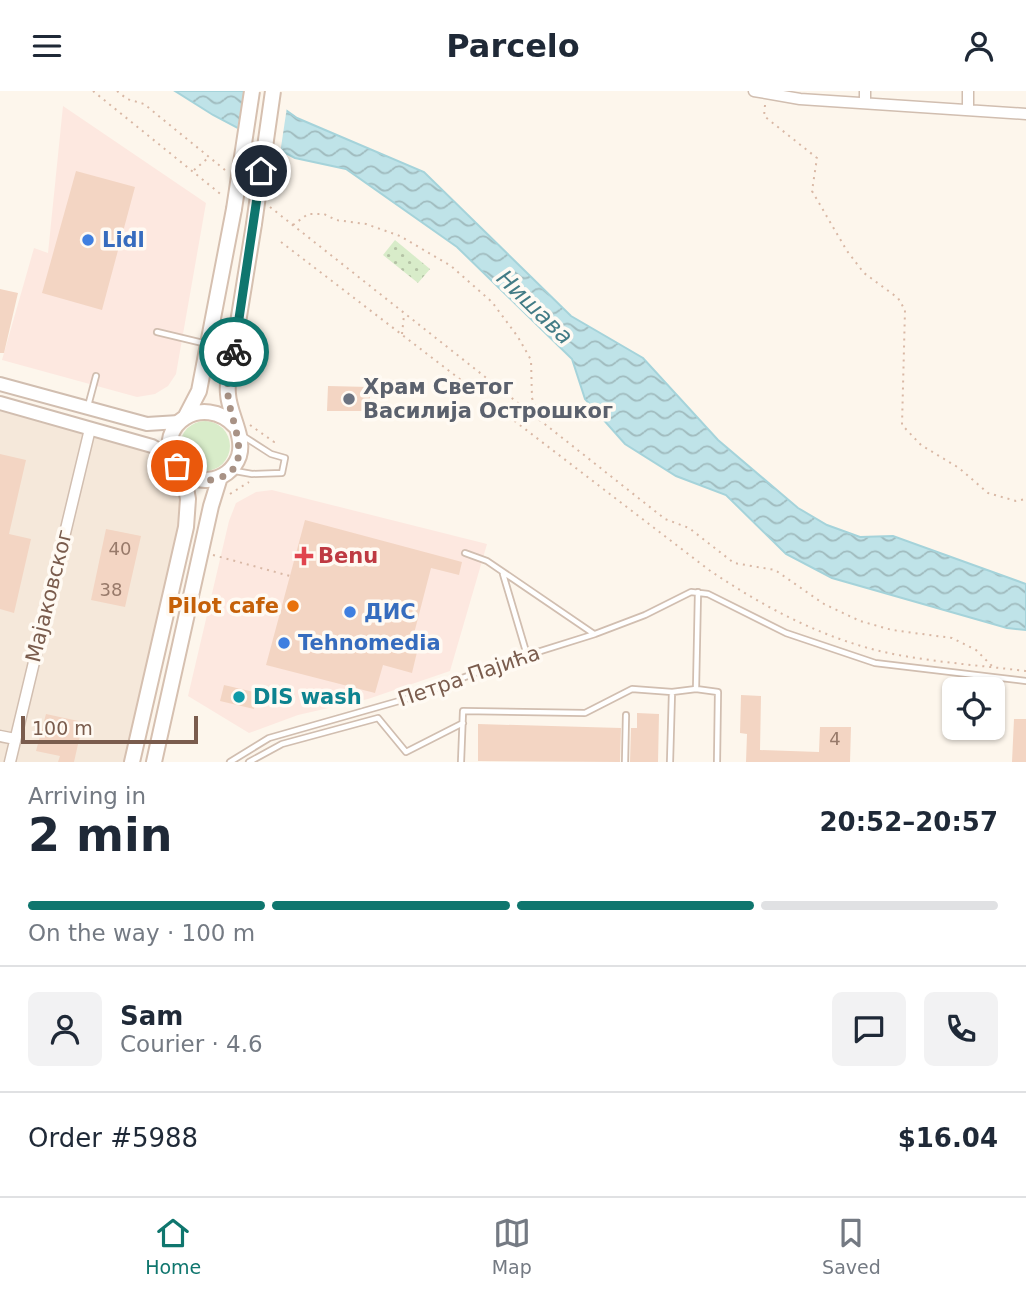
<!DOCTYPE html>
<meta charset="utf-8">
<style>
:root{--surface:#fff;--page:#f2f2f3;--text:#1f2937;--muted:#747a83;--line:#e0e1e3;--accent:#0f766e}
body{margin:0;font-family:"DejaVu Sans",sans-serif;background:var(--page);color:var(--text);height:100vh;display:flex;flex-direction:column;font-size:26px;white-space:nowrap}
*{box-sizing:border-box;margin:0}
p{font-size:23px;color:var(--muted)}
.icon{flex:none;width:38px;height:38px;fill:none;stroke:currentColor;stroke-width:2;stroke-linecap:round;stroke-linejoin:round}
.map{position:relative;height:671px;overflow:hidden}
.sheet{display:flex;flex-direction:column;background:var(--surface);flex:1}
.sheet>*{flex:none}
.tools{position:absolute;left:942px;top:586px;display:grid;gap:14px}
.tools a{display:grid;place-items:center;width:63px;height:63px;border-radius:10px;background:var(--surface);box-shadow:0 2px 5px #0004;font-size:35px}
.scale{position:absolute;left:21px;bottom:18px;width:177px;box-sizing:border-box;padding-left:7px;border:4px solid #7a5c4d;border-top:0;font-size:19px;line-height:24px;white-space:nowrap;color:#7a5c4d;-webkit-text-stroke:5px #fffaf3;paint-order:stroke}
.pin{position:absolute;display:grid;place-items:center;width:60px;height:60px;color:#fff;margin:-30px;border:4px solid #fff;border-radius:50%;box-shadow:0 2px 7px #0007}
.courier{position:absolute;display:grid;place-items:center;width:70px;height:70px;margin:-35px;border:5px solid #0f766e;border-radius:50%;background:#fff;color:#222;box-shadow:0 2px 9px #0007}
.overview em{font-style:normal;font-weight:700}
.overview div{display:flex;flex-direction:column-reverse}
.overview{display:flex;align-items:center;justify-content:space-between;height:119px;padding:0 28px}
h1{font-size:46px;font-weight:700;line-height:52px}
.bar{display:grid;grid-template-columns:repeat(4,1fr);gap:10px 7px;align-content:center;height:84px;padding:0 28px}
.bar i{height:9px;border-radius:5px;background:var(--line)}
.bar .on{background:var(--accent)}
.bar p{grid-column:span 4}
.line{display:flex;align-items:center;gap:18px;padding:0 28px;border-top:2px solid var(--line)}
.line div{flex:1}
.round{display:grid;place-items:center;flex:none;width:74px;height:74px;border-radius:10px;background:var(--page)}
header{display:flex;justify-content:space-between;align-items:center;height:91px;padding:0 28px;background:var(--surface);font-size:32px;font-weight:700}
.tab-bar{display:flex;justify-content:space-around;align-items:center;height:98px;border-top:2px solid var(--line);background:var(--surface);font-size:19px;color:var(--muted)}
.tab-bar a{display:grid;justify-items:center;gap:4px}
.tab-bar .on{color:var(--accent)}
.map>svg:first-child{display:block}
.residential{fill:#f5e8da}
.commercial{fill:#fde8e0}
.grass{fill:#d8ecc9}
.park{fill:url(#park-dots)}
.water{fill:url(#water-waves);stroke:#a5d3da;stroke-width:2}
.pier{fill:#fdf6ec}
.building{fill:#f3d5c3}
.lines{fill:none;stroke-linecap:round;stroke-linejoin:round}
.service-casing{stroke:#d1beb0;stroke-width:8}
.minor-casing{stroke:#d1beb0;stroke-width:13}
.tertiary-casing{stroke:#d1beb0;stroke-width:16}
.secondary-casing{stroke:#d6c0b0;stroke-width:18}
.path{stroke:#d9b8a5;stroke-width:2;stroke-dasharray:2 5;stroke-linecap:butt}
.service{stroke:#fff;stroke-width:4.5}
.minor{stroke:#fff;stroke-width:10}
.tertiary{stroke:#fff;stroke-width:12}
.secondary{stroke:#fff;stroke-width:14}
.secondary-bridge-casing{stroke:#d6c0b0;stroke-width:18;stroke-linecap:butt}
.secondary-bridge{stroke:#fff;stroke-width:14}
.done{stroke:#a89285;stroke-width:7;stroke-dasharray:0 12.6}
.route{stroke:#0f766e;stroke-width:9}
.shop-dot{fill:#3f7fe0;stroke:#fffaf3;stroke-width:2.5}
.worship-dot{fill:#6b7280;stroke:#fffaf3;stroke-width:2.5}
.health-dot{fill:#e0444e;stroke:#fffaf3;stroke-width:2.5}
.food-dot{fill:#e8710a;stroke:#fffaf3;stroke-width:2.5}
.culture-dot{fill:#0f9aa8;stroke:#fffaf3;stroke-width:2.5}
.labels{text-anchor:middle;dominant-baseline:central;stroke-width:7;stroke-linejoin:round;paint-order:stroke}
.number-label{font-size:18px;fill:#987a6a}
.shop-label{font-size:21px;font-weight:bold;fill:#366cbe;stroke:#fffaf3;text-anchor:start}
.worship-label{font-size:21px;font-weight:bold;fill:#5b616d;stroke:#fffaf3;text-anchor:start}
.health-label{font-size:21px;font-weight:bold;fill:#be3a42;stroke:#fffaf3;text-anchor:start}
.street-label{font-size:21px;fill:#7a5c4d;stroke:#fffaf3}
.food-label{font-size:21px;font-weight:bold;fill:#c56008;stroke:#fffaf3;text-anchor:end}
.culture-label{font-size:21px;font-weight:bold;fill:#0d838f;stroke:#fffaf3;text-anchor:start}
.water-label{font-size:23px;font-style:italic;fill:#437c86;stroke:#fffaf3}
</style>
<header><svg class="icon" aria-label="menu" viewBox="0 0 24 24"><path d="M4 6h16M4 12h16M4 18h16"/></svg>Parcelo<svg class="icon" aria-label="person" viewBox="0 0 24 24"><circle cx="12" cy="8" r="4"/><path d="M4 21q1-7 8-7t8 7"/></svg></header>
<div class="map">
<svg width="1026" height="671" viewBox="0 0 1026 671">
<defs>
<pattern id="park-dots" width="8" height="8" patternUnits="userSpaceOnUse" patternTransform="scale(1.75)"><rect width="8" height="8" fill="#d8ecc9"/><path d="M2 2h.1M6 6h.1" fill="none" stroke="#b4c2a5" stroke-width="1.8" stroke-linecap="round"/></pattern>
<pattern id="water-waves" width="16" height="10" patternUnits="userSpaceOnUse" patternTransform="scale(1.75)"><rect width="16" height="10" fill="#bfe3e8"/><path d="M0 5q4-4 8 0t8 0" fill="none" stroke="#a0bbbe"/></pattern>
</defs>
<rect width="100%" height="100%" fill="#fdf6ec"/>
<!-- residential -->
<path class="residential" d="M0 315 134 354 162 368 179 389 185 414 128 671H0Z"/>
<!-- commercial -->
<path class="commercial" d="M63 15 206 112 176 283 168 295 155 303 137 306 2 269 34 157 48 162Z
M272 399 487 453 450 580 368 608 298 624 249 642 188 605 229 430 236 412 256 401Z"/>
<!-- grass -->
<path class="grass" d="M180 355a25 25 0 1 1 50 0a25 25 0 1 1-50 0Z"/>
<!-- park -->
<path class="park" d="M395 149 430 178 418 192 383 164Z"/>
<!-- water -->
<path class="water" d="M175 0H259L297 27 424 81 571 225 643 267 718 349 798 417 827 434 860 446 893 445 1026 493V539L1007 537 832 487 786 463 726 404 676 385 625 353 585 308 572 268 457 156 346 78 295 67 213 24Z"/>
<!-- pier -->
<path class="pier" d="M244 0H265L287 16 280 63 237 41Z"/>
<!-- building -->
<path class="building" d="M76 80 135 96 102 219 42 202Z
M0 198 18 202 4 262H0Z
M328 295 370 296V320H327Z
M0 363 26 369 9 443 31 448 14 522 0 518Z
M305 429 462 471 459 484 431 477 410 558 417 561 412 582 383 574 375 602 266 574Z
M106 438 141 445 125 516 91 509Z
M224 594 258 602 254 618 220 610Z
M741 604 761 605 760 659 819 661 820 636H851L850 671H746L747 643 740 642Z
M637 622 659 623 658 671H630L631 637H637Z
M46 623 83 631 74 671H58L60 665 36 660Z
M1014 628H1026V671H1012Z
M478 633 621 637 620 671 478 670Z"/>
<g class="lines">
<defs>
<path id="service" d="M157 241 207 253
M88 315 96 285
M235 380 252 383 282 382 285 367 271 363 243 345
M465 462 487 470 594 543
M503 483 527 564
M696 598 698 501
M230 671 269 647 413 606 496 574 595 543 645 524 691 501 708 503 786 542 875 572 1026 590
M249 671 282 653 378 627 406 661 463 632
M461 671 463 620 585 622 632 598 672 601
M625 671 626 624
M670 671 672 601 696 598 718 601 717 671"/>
<path id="minor" d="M754 0 800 8 1026 23
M968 0V19
M865 12V0
M0 645 15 648
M10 671 90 338"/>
<path id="tertiary" d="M0 293 147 333 179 331
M0 312 152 355 173 367"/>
<path id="secondary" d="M186 325 199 300 234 118
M235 335C204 302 153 333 175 372 190 397 229 394 239 365 245 345 229 323 228 303 226 286 233 266 235 250 241 211 248 172 254 133
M132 671 186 436 188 408 183 381
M154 671 211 415 220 386"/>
</defs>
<!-- service casing -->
<use href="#service" class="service-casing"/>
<!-- minor casing -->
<use href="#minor" class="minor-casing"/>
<!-- tertiary casing -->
<use href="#tertiary" class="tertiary-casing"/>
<!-- secondary casing -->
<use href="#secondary" class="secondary-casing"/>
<!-- path -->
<path class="path" d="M93 0 223 105
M117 0 127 8 144 13 225 79
M765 14 764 25 817 67 812 100 847 160 864 182 898 207 905 219 902 334 921 354 959 377 988 402 1016 410 1026 408
M194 79 208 67
M270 116 665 428 689 437 734 472 775 479 824 513 860 530 892 539 952 547 976 559 994 577
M293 134 308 123H324L336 129 366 133 400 145 451 175 492 211 518 246 531 269 532 307 541 329
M281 151 709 479C768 519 833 553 904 565 944 572 985 575 1026 580
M402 243 404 224
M250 334 274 351 273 354
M230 403 249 391
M213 464 290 485"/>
<!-- service -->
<use href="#service" class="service"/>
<!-- minor -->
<use href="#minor" class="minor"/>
<!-- tertiary -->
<use href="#tertiary" class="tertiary"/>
<!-- secondary -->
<use href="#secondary" class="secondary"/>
<defs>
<path id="secondary-bridge" d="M234 118 252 0
M254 133 273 0"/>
</defs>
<!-- secondary-bridge casing -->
<use href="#secondary-bridge" class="secondary-bridge-casing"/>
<!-- secondary-bridge -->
<use href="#secondary-bridge" class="secondary-bridge"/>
</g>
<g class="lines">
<!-- done -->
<path class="done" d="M177 375C186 384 197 391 210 389 260 382 230 332 228 304 226 290 231 274 234 261"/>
<!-- route -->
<path class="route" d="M234 261 261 80"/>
</g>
<!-- markers -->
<g class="shop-dot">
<circle cx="88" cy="149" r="7"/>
<circle cx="350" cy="521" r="7"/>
<circle cx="284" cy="552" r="7"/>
</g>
<circle class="worship-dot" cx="349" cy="308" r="7"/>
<path class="health-dot" d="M300.5 454.5h7v7h7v7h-7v7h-7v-7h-7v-7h7z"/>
<circle class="food-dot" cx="293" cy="515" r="7"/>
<circle class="culture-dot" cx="239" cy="606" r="7"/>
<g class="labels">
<!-- number labels -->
<g class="number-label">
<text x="120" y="457">40</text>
<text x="111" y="498">38</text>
<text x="835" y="647">4</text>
</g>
<!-- shop labels -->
<g class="shop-label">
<text x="102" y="149">Lidl</text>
<text x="364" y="521">ДИС</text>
<text x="298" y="552">Tehnomedia</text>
</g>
<!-- worship labels -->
<g class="worship-label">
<text x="363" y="296">Храм Светог<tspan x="363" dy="24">Василија Острошког</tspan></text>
</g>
<!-- health labels -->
<g class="health-label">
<text x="318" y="465">Benu</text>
</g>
<!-- street labels -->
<g class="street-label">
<text transform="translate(49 505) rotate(-76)">Мајаковског</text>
<text transform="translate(469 585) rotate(-19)">Петра Пајића</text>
</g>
<!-- food labels -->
<g class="food-label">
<text x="279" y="515">Pilot cafe</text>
</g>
<!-- culture labels -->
<g class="culture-label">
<text x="253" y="606">DIS wash</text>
</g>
<!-- water labels -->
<g class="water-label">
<text transform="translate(535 216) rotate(44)">Нишава</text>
</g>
</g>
</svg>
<div class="tools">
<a><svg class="icon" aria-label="locate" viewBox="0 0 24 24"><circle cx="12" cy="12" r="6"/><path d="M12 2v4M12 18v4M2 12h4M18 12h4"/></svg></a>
</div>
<div class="scale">100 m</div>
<div class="pin" style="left:177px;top:375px;background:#ea580c"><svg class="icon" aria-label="bag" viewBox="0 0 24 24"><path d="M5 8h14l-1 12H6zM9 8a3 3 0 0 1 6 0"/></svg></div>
<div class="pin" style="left:261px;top:80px;background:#1f2937"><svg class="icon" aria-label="home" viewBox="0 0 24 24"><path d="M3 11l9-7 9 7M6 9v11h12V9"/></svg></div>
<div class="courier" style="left:234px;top:261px"><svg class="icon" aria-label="bike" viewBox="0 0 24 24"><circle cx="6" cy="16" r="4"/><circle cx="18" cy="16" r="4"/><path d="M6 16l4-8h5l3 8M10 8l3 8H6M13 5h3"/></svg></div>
</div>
<section class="sheet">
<div class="overview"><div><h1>2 min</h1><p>Arriving in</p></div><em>20:52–20:57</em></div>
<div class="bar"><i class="on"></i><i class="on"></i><i class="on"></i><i></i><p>On the way · 100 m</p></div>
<div class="line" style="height:126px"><a class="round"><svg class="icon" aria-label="person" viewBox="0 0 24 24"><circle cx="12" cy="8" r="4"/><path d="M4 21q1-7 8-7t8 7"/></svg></a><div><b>Sam</b><p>Courier · 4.6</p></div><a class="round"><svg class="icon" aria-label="chat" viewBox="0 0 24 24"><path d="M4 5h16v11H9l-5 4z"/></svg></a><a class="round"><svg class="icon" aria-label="phone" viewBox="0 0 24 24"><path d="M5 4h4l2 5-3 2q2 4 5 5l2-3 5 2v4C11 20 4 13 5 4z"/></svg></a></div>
<div class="line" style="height:91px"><div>Order #5988</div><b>$16.04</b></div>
</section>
<nav class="tab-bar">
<a class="on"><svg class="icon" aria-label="home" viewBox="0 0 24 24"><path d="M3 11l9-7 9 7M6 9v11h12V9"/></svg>Home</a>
<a><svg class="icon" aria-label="map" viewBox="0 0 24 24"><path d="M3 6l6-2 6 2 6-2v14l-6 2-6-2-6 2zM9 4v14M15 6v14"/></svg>Map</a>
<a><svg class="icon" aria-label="saved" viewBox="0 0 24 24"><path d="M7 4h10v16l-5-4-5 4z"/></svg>Saved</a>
</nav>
